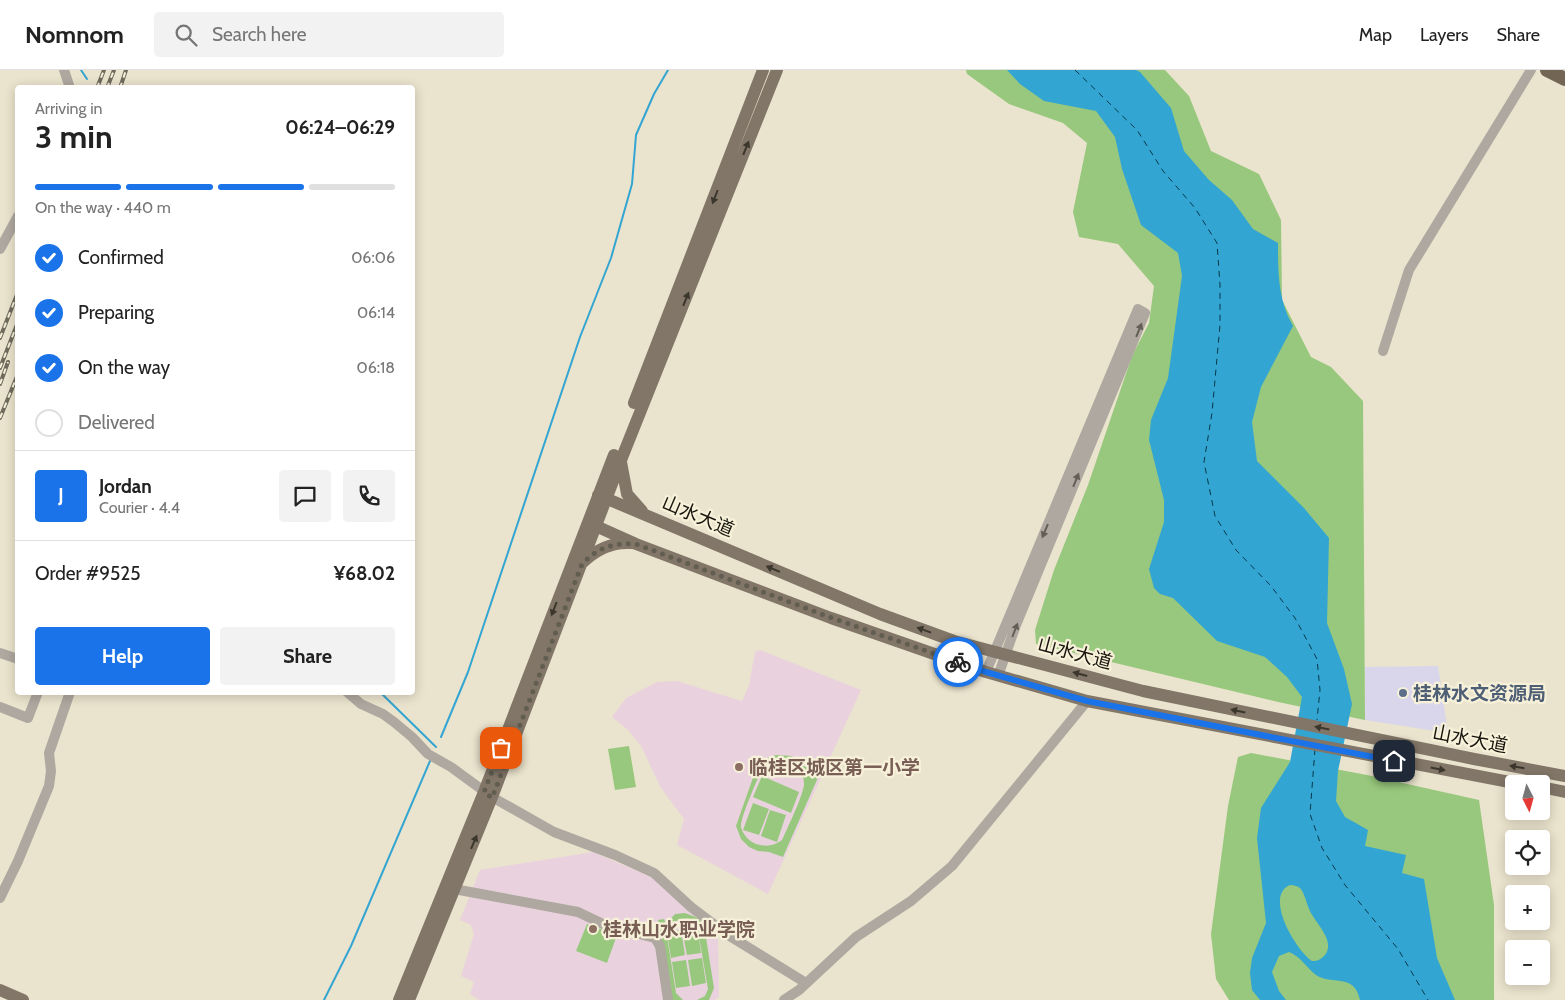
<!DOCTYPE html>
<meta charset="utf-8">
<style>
:root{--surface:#fff;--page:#f2f2f2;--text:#222;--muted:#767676;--line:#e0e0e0;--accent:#1a73e8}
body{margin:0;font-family:Cabin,"Noto Sans SC",sans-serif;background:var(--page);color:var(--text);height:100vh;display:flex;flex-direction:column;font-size:19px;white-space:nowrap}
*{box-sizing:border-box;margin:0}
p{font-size:16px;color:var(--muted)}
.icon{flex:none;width:28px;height:28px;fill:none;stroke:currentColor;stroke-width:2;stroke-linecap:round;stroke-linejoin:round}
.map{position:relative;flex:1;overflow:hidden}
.drawer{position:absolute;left:15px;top:15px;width:400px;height:610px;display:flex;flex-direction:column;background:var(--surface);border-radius:5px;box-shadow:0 2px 12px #0003}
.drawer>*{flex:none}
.needle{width:32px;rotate:174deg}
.tools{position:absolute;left:1505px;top:705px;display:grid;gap:10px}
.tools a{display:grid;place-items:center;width:45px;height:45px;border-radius:5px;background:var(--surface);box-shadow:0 2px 12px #0003;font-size:25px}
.pin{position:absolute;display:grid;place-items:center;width:42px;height:42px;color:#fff;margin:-21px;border-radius:10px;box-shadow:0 2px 8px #0006}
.courier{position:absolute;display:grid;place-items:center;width:50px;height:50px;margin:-25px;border:4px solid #1a73e8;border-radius:50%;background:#fff;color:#222;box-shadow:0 1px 6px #0007}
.summary em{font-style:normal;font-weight:700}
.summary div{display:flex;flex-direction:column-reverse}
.summary{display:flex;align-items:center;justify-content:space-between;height:85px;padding:0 20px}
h1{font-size:32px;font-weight:700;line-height:38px}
.bar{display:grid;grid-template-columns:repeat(4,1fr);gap:8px 5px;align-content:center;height:60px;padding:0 20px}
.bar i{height:6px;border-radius:4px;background:var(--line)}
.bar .active{background:var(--accent)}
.bar p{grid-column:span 4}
.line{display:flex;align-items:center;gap:12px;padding:0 20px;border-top:1px solid var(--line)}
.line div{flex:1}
.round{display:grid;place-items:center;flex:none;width:52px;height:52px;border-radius:5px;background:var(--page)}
ol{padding:0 20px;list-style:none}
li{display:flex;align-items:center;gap:15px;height:55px}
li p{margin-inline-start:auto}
li .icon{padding:5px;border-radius:50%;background:var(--accent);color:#fff;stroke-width:4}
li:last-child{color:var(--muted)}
li i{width:28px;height:28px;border:2px solid var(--line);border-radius:50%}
.button{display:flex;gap:10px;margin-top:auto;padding:10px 20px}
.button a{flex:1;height:58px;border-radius:5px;background:var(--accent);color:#fff;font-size:20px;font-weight:700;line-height:58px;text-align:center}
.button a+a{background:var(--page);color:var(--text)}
header{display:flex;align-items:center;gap:30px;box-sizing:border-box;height:70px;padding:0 25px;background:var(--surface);border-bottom:1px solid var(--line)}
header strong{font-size:24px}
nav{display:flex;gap:28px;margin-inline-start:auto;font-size:18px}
.search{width:350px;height:45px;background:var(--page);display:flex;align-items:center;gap:12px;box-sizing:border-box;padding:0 18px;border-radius:5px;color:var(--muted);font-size:19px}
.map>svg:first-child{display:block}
.commercial{fill:#d9d6ec}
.education{fill:#e9d2de}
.green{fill:#98c87d;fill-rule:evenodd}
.water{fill:#33a5d2;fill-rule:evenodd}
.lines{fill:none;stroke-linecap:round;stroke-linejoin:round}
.stream{stroke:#33a5d2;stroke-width:2}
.ferry{stroke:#06384b;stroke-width:1;stroke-dasharray:6 5;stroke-linecap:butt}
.minor{stroke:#afa8a0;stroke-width:10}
.major{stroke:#827668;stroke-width:12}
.highway{stroke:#726554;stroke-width:14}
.rail-casing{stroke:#6f6b5d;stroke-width:4}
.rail{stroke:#f7f1da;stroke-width:2;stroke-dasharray:5.5;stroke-linecap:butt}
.oneway{fill:#3c372d}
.oneway2{fill:#635e56}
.done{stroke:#615d50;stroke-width:5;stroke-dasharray:0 9}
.route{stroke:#1a73e8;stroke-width:6}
.service-dot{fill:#5c6f8a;stroke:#f7f1da;stroke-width:2}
.education-dot{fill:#8d6e63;stroke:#f7f1da;stroke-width:2}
.labels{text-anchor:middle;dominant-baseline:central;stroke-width:4.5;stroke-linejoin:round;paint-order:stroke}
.street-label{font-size:19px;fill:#17150d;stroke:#f7f1da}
.service-label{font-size:19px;font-weight:bold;fill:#4e5e75;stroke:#f7f1da;text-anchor:start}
.education-label{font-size:19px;font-weight:bold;fill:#785e54;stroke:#f7f1da;text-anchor:start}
</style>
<header>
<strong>Nomnom</strong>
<div class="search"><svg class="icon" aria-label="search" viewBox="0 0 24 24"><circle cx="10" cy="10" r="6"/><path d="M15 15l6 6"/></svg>Search here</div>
<nav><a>Map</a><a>Layers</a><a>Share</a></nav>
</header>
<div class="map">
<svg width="1565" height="930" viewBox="0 0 1565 930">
<rect width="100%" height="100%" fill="#eae3cd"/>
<!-- commercial -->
<path class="commercial" d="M1438 596 1448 663 1365 650V597Z"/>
<!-- education -->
<path class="education" d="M760 580 861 620 768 824 677 775 684 749 661 718 641 676 628 660 612 647 626 628 657 612 677 611 742 631 749 615 755 582Z
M593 782 656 809 718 863 719 927 715 930H479L470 924 474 912 461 906 474 864 471 855 460 850 480 800Z"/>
<!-- green -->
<path class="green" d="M966 0H1165L1189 26 1211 81 1259 104 1281 150 1282 230 1311 287 1331 297 1363 331 1365 650 1278 632 1036 574 1035 560 1054 500 1088 415 1132 286 1149 253 1154 216 1118 174 1079 167 1073 142 1087 73 1063 53 1009 34 967 4Z
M629 676 636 717 615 720 608 679Z
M1251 683 1367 705 1479 730 1494 835V930H1229L1216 909 1211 864 1228 736 1238 687Z
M776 685 792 686 804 696 820 703 783 787 769 782 758 781 749 777 741 769 736 756 756 699 765 689ZM776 690C791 689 805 699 804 715 802 728 788 757 782 770 774 776 766 777 756 774 749 771 743 765 741 757 740 748 757 711 761 701L767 694Z
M762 706 799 722 791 743 753 727Z
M753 733 769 739 759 765 743 760Z
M770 740 786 745 777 772 761 766Z
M685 843 698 848 704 855 714 918 709 930H697L705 926 708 919 698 861 701 883 687 885 682 859 697 857C693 842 672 849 666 860L676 923 683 930H672L658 850 664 849 666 854 675 844Z
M587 854 617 865 607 893 576 881Z
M681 860 685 885 671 888 667 862Z
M702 888 706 913 692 916 688 890Z
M686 890 690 916 676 918 672 892Z"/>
<!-- water -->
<path class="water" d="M1007 0H1136L1140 2 1171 38 1184 81 1209 110 1232 130 1253 159 1278 173C1278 203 1278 230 1293 256L1261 317 1252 352 1257 391 1304 438 1329 468 1327 553 1344 599 1352 634 1338 701 1336 731 1345 747 1368 760 1365 776 1406 785 1402 803 1424 809 1437 888 1455 930H1360C1354 902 1332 916 1316 905 1306 897 1301 887 1289 882L1279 886 1272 902 1279 921 1286 930H1260L1252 920 1250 903 1252 888 1266 853 1257 768 1261 738 1290 692 1302 627 1287 607 1265 587 1217 571 1173 528 1160 524 1154 518 1149 499 1164 452V430L1149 370 1151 350 1168 308 1182 206 1178 183 1141 155 1122 99 1115 67 1096 41 1044 31 1020 14ZM1290 815C1294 815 1298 816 1301 819 1305 825 1307 835 1310 841 1316 854 1338 873 1323 887 1319 890 1318 891 1312 891 1297 882 1263 826 1290 815Z"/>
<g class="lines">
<!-- stream -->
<path class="stream" d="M81 0 87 9
M380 622 436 677
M441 667 468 602 580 267 611 188 632 114 636 65 654 24 668 0
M324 930 351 876 430 691"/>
<!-- ferry -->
<path class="ferry" d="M1075 0 1137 60 1163 101 1195 138 1217 173 1220 215V255L1212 343 1204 392 1215 446 1236 480 1271 516 1295 548 1317 589 1320 620 1317 650
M1315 679 1310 744 1322 778 1345 815 1398 879 1428 930"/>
<!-- minor -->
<path class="minor" d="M64 0 70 18
M0 179 18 146
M1383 281 1409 200 1531 0
M0 583 18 589
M986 602 1138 239 1145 243 1016 555 998 606
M347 622 361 634 383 644 394 652 412 667 428 684 451 697 492 727 554 762 615 785 654 803 691 837 728 865 806 913
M0 637 28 648 38 622
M454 819 578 842 607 856 655 868 660 876 668 930
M0 828 18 791 49 716 51 701 49 683 70 622
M784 930 799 920 856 867 911 831 952 796 1087 631"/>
<!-- major -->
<path class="major" d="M634 333 763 0
M621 392 627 424 642 441
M598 425 880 544 954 571 1143 621 1474 689 1565 706
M589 453 636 474 831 548 986 602 1087 631 1520 714
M583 492C597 479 612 472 630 473
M1541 717 1565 722
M0 920 23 930
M399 930 484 722 614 385
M409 930 492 727 623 385 777 0"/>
<!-- highway -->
<path class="highway" d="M1547 0 1565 9"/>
<defs>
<path id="rail" d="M97 18 104 0
M107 18 114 0
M120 18 126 0
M0 268 18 222
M0 298 18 252
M0 314 8 292
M0 348 18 304"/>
</defs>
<!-- rail casing -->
<use href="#rail" class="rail-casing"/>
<!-- rail -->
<use href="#rail" class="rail"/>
</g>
<!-- one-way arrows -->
<defs><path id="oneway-solid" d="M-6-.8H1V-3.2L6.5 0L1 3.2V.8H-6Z" transform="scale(1.25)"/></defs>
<g class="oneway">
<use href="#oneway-solid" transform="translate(746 78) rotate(-68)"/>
<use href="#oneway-solid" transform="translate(715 127) rotate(111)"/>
<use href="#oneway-solid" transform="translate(686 229) rotate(-68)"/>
<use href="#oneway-solid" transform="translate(773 499) rotate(-157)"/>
<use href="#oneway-solid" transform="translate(554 539) rotate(111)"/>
<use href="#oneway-solid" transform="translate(924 560) rotate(-160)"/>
<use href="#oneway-solid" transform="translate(1080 604) rotate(-165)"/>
<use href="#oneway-solid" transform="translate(1238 641) rotate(-168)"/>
<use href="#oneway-solid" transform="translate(1322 658) rotate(-169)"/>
<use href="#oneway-solid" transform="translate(1517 697) rotate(-170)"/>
<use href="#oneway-solid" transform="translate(1438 699) rotate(11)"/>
<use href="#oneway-solid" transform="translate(474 772) rotate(-67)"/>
</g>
<g class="oneway2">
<use href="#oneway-solid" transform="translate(1139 260) rotate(-68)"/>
<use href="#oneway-solid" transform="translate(1076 410) rotate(-68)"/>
<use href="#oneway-solid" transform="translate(1045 461) rotate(113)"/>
<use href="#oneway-solid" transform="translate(1015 560) rotate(-69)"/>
</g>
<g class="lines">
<!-- done -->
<path class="done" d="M501 678 484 722 492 728 582 494C598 478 613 472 636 474L832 548 958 592"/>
<!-- route -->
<path class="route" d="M958 592 986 602 1087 631 1394 691"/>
</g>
<!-- markers -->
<circle class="service-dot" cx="1403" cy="623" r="5"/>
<g class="education-dot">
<circle cx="739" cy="697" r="5"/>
<circle cx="593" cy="859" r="5"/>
</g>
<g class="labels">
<!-- street labels -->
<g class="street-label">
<text transform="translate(698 446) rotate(23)">山水大道</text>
<text transform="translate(1075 583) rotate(15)">山水大道</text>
<text transform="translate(1470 669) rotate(11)">山水大道</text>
</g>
<!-- service labels -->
<g class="service-label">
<text x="1413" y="623">桂林水文资源局</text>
</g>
<!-- education labels -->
<g class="education-label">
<text x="749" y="697">临桂区城区第一小学</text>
<text x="603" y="859">桂林山水职业学院</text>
</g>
</g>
</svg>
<div class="tools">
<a><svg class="needle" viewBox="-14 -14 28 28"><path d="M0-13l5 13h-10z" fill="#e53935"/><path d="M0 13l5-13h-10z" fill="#767676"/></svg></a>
<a><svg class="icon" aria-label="locate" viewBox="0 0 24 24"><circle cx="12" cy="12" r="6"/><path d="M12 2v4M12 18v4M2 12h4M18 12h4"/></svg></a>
<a>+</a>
<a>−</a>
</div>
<div class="pin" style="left:501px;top:678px;background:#ea580c"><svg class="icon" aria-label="bag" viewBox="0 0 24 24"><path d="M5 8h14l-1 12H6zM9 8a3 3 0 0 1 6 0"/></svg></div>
<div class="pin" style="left:1394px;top:691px;background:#1f2937"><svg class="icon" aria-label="home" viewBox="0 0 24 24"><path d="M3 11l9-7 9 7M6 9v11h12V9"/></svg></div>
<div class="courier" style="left:958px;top:592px"><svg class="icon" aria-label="bike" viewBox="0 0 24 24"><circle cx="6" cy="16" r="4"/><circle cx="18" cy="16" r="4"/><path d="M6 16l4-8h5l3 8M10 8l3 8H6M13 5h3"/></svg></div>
<section class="drawer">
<div class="summary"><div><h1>3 min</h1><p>Arriving in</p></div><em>06:24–06:29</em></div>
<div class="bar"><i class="active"></i><i class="active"></i><i class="active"></i><i></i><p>On the way · 440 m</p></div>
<ol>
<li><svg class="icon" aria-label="check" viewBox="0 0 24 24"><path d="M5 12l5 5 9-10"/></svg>Confirmed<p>06:06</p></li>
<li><svg class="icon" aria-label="check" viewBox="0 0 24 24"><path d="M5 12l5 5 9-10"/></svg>Preparing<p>06:14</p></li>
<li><svg class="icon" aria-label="check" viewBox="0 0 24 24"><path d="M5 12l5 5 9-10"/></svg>On the way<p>06:18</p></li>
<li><i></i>Delivered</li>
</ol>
<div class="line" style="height:90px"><b class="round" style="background:var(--accent);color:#fff">J</b><div><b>Jordan</b><p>Courier · 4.4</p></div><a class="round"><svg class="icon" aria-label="chat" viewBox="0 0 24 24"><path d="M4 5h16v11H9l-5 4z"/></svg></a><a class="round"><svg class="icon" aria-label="phone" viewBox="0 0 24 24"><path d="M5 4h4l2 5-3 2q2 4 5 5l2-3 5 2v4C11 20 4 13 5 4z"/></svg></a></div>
<div class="line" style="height:65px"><div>Order #9525</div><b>¥68.02</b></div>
<div class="button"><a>Help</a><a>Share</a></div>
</section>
</div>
